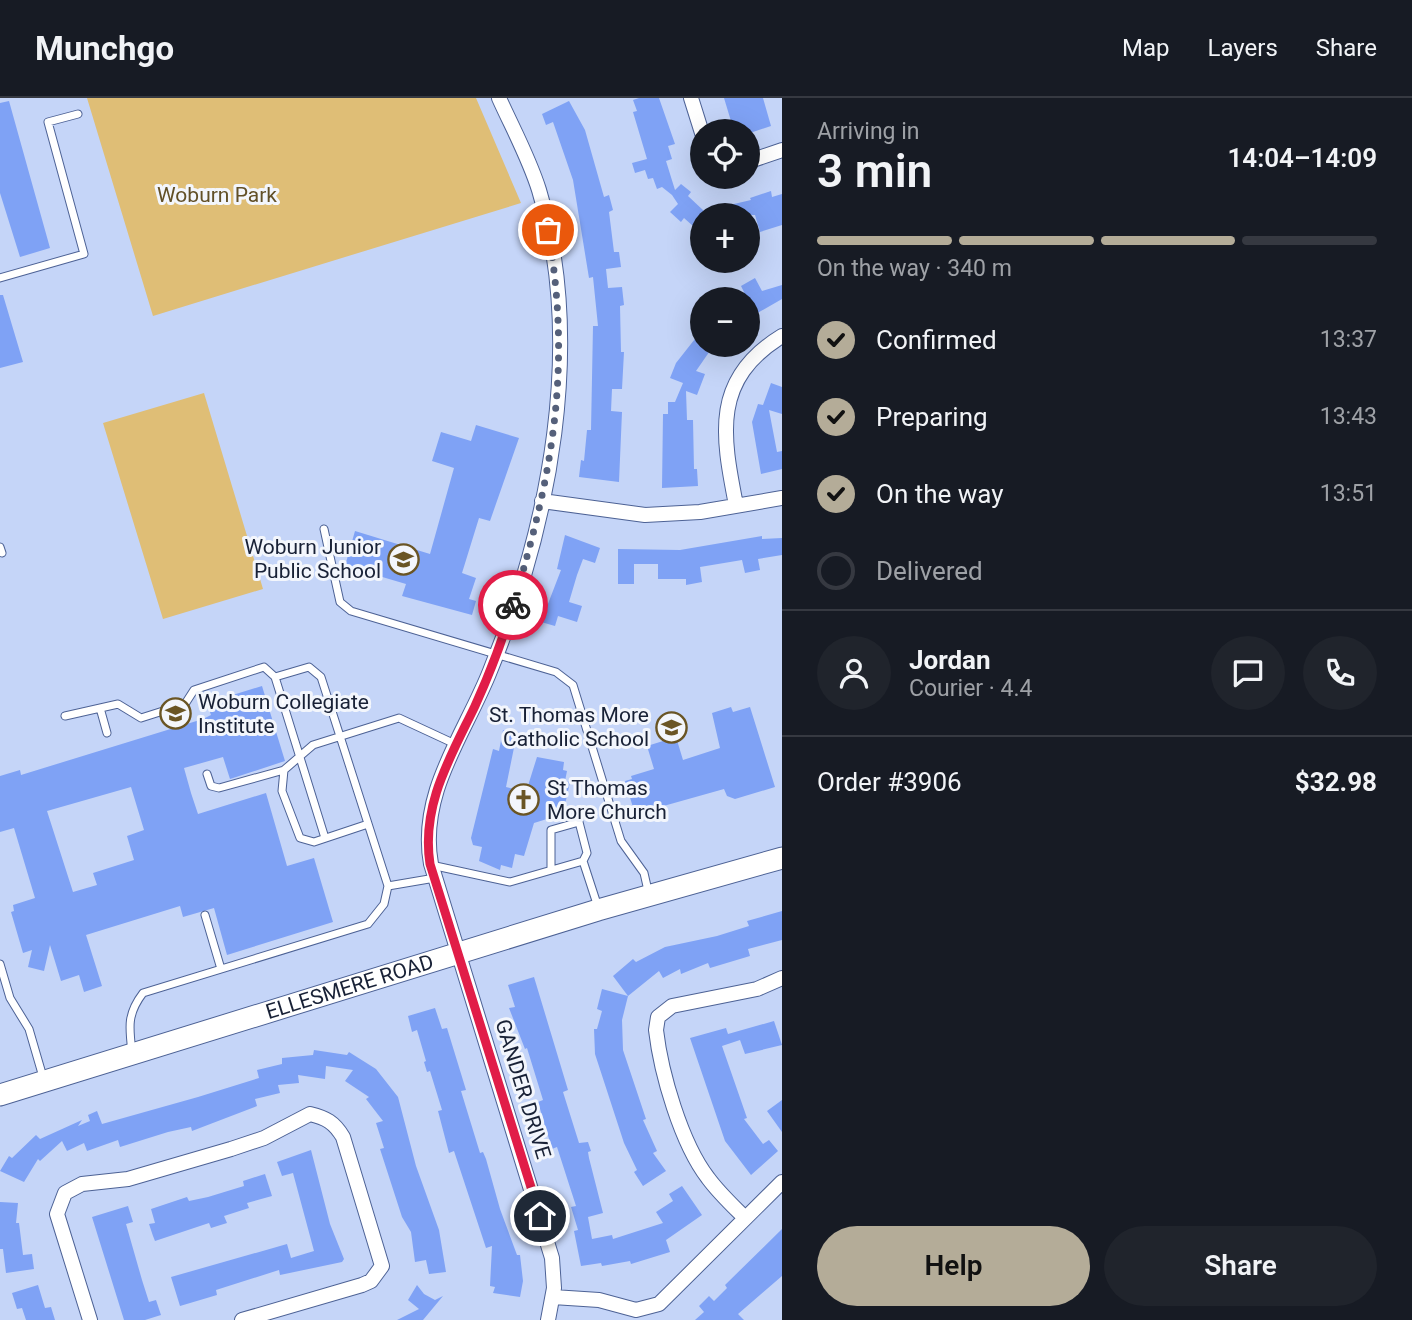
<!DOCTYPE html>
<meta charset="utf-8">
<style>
:root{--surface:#171b24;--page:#20242c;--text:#f1f3f6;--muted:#9ea1a6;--line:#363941;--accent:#b4ac98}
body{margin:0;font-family:Roboto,sans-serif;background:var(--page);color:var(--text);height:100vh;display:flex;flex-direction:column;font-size:26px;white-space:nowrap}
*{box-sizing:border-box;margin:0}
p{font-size:23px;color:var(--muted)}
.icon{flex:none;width:38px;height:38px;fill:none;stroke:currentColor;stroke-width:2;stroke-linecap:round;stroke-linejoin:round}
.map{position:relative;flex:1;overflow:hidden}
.drawer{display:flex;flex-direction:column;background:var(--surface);width:630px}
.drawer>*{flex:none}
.controls{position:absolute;left:690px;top:21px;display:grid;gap:14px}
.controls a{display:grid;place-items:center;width:70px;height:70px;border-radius:50%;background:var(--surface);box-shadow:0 7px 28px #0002;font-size:35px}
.pin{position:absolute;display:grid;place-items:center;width:60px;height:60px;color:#fff;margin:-30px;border:4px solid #fff;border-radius:50%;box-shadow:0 2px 7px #0007}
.courier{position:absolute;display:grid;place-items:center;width:70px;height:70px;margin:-35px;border:5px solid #e11d48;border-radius:50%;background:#fff;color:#222;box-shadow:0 2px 9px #0007}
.overview em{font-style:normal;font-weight:600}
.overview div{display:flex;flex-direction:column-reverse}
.overview{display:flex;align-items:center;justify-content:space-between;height:119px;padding:0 35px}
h1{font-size:46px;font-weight:600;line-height:52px}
.bar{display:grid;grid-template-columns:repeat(4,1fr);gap:10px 7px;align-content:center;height:84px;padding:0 35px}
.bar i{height:9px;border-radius:5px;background:var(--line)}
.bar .current{background:var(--accent)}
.bar p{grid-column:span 4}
.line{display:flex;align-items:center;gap:18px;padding:0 35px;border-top:2px solid var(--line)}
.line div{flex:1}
.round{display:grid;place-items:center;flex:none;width:74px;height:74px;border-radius:37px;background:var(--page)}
ol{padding:0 35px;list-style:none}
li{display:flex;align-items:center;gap:21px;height:77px}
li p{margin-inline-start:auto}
li .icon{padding:7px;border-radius:50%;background:var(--accent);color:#111;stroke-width:4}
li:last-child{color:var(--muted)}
li i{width:38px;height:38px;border:4px solid var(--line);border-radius:50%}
.button{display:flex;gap:14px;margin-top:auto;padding:14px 35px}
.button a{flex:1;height:80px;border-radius:42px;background:var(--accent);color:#111;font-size:28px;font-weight:600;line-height:80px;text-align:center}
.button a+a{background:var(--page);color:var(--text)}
header{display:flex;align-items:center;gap:42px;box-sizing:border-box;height:98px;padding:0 35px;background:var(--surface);border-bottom:2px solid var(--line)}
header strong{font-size:33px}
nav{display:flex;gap:38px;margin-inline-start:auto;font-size:24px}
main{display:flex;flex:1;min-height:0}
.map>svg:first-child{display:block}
.green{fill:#dfbe76}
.building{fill:#7fa2f5;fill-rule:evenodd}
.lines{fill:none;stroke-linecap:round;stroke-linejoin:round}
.lane-casing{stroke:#4d6295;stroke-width:9}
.street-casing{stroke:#4d6295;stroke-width:16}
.secondary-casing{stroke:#4d6295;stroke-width:23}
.lane{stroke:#fff;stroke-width:7}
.street{stroke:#fff;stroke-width:14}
.secondary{stroke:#fff;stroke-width:21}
.done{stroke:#55607a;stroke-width:7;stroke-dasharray:0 12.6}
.route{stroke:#e11d48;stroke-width:9}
.labels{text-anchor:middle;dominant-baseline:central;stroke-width:6;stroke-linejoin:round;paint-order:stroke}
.park-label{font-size:21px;fill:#625027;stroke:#f3f6fc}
.poi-label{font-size:21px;fill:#182136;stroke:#f3f6fc;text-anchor:end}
.street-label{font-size:21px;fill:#182136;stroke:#f3f6fc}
</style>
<header>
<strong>Munchgo</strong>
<nav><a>Map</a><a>Layers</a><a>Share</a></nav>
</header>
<main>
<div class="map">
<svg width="782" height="1222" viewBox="0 0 782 1222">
<rect width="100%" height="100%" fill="#c5d5f8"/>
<!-- green -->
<path class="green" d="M87 0H476L521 105 153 218Z
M204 295 263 491 163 521 103 325Z"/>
<!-- building -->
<path class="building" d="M639 0H659L675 46 668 48 672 61 666 63 675 92 681 86 691 94 688 98 704 113 751 102 750 100 771 93 772 99 782 96V127L760 134 755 117H705L704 115 693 128 684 120 681 124 670 114 678 106 672 97 662 89 657 91 653 80 648 81 645 72 635 75 632 65 647 61 633 14 637 13 633 2Z
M724 0H763L771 28 747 36 734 33Z
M9 3 50 150 20 159 0 95V5Z
M569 3 585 32 604 99 609 97 613 112 609 114 614 154H619L621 169 606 171 608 190 622 189 624 207 620 208 621 254H624L622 291H612L611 313 622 314 619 384 579 379 581 362 584 363 587 332H591L593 228H598L593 179 589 180 573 82 553 24 546 27 542 16Z
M755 180 762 193 782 187V201L747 221V200L741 188Z
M0 197H3L23 264 0 270Z
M702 232V247H714L696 273 705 276 697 297 686 293 687 322H693L694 371H697L698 388 662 390 663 316H668V304H675L683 285 670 280 676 265Z
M771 285 782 289V316L769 312 777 354 782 353V371L761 376 752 324 758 306 763 307Z
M476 327 519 340 490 423 479 420 462 475 476 480 469 501 476 503 472 517 402 498 406 486 345 468 355 433 430 456 454 370 432 363 441 334 471 343Z
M565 437 600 450 595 465 583 461 577 477 569 504 582 508 577 524 558 518 555 528 541 524 561 472 557 471Z
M762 438V441L782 440V457L758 461 760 472 745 475 742 462 700 469 702 484 686 487V481H658V466H634V486H618V451L680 452Z
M262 588 285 663 230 681 223 659 184 670 191 695 198 716 266 695 287 768 314 760 333 824 227 857 214 810 183 819 180 808 86 837 102 888 84 894 79 877 61 883 50 847 44 873 28 869 32 852 23 855 11 814 14 813 13 807 35 800 14 730 0 734V678L20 672 21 677 203 621 211 617 207 605ZM131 689 144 732 127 738 134 762 93 775 97 787 73 794 47 713Z
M731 609 733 614 750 609 775 689 735 701 727 698 724 691 635 716 625 683 632 681 631 678 654 671 647 648 676 639 683 662 720 650 712 615Z
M503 632 517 635 506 689 526 694 537 659 564 664 563 672 567 673 565 683 570 684 563 716 534 725 524 758 515 756 512 770 501 767 500 772 479 763 482 749 473 747 471 740 493 651 499 653Z
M782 813V842L748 851 750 858 710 870 708 865 681 876 680 871 663 880 659 873 628 898 622 922 623 952 646 1021 643 1022 657 1053 653 1055 666 1073 643 1088 634 1074 637 1072 624 1045 595 956 594 931H597L602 913 597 911 602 891 628 898 613 878 633 861 636 864 665 849 717 838 749 828 747 823Z
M534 879 568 992 563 994 579 1045 588 1044 591 1053 588 1054 589 1060 603 1115 588 1119 592 1141 612 1137 613 1141 663 1125 656 1114 673 1103 669 1096 682 1088 702 1117 666 1142 670 1154 631 1166 630 1163 602 1168 601 1165 581 1168 574 1133 578 1132 571 1109 576 1108 557 1049 552 1051 538 1004 543 1002 527 950 525 951 509 910 515 909 508 887Z
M435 910 442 931 447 930 466 992 461 993 480 1055 483 1054 486 1061 500 1111 517 1157H520L523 1183 520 1199 493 1195 495 1189 490 1188 492 1148 486 1150 454 1053 449 1055 438 1013 442 1012 430 973 427 974 424 964 426 963 417 932 412 934 408 918Z
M774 923 782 947 745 956 740 942 722 948 747 1020 744 1021 763 1046 769 1042 778 1053 751 1077 725 1043 690 940 726 930 728 936Z
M314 952 347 957 349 954 376 971 398 999 416 1068 439 1132 446 1174 429 1176 426 1162 415 1164 411 1134 402 1119 380 1051 384 1050 376 1025 383 1023 366 1001 369 999 345 983 353 972 326 968 325 981 298 977 299 985 278 987 280 995 255 1001 257 1008 192 1033 191 1029 168 1034 120 1049 118 1042 87 1053 84 1045 67 1053 62 1043 40 1063 38 1061 24 1084 0 1073 9 1058 12 1060 36 1037 40 1041 82 1022 78 1028 90 1023 88 1017 97 1013 102 1026 198 999 259 980 257 972 282 966V960L313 957Z
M782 1002V1034L767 1013Z
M311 1052 330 1126 344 1161 342 1164 280 1177 279 1172 216 1192 217 1197 180 1208 171 1179 287 1146 291 1160 314 1153 293 1075 282 1078 277 1064Z
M265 1076 272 1098 247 1105 249 1110 224 1118 227 1125 211 1130 209 1125 155 1143 153 1138 149 1126 155 1125 151 1111 187 1099 189 1103 208 1099 244 1088 243 1083Z
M0 1104 18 1105 16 1125H19L23 1157 32 1156 34 1171 6 1175 3 1151H0Z
M128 1108 133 1124 126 1126 142 1182 149 1204 156 1202 161 1217 145 1222H124L92 1119Z
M782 1131V1178L738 1216 744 1222H695L704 1214 699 1208 709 1198 714 1203 727 1190 725 1187Z
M38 1187 45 1210 51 1209 55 1222H26L22 1210 17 1211 12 1195Z
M417 1187 424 1196 435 1202 443 1198 423 1222H397L419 1211 408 1202Z"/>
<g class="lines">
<defs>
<path id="lane" d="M0 180 84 156 48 24 78 16
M324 431 340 504 351 513 556 574 573 587 621 743 644 775 649 797
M0 449 2 455
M275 579 325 740
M100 610 107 635
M65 618 118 606 141 620 185 606 194 592 264 569 275 579 309 569 321 579 388 788
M284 672 282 693 300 740 314 744 368 726
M207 676 211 688 219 690 284 672 313 647 399 620 455 646
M431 767 510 784 583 763 598 809
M551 772V732L579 724 587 755 583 763
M205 817 221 871
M0 866 10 900 29 931 43 979
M132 954C129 929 127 916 143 895L368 826 384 806 388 788 435 780"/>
<path id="street" d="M499 0C513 31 529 60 539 92 585 246 550 427 490 573 465 636 418 695 431 766L552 1160 554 1190 548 1222
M691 0 702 35
M747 64 782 52
M542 403 645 417 700 414 782 400
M736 407C722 336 712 281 782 238
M745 1120C732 1107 719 1095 708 1080 681 1045 661 975 656 932L658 919 672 908 757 891 782 880
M553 1199 599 1202 636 1212 659 1206 782 1084
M90 1222 57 1116 65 1095 82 1086 128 1081 231 1051 264 1040 310 1016C326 1020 334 1024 343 1039L382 1168 371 1183 362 1187 242 1222"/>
<g id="secondary">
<path id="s1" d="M0 997 598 812 782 760"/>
</g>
</defs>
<!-- lane casing -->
<use href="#lane" class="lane-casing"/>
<!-- street casing -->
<use href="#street" class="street-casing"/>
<!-- secondary casing -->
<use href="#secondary" class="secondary-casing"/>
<!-- lane -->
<use href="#lane" class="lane"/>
<!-- street -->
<use href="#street" class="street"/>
<!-- secondary -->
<use href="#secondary" class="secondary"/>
</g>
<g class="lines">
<!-- done -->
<path class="done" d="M513 507C553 375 572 270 548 132"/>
<!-- route -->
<path class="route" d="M513 507C503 541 490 575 475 608 450 660 421 707 430 766L540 1118"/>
</g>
<!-- icons -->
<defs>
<symbol id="school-ring" viewBox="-11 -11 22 22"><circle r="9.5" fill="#f3f6fc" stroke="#6a5524" stroke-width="1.5"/><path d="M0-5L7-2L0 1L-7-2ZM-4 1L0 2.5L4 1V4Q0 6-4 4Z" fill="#6a5524"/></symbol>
<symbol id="church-ring" viewBox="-11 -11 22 22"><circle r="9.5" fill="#f3f6fc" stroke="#6a5524" stroke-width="1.5"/><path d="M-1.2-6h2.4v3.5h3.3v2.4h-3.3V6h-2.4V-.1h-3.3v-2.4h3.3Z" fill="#6a5524"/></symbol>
</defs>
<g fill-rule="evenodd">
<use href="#school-ring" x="386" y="444" width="35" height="35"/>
<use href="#school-ring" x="158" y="598" width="35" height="35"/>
<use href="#school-ring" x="654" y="612" width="35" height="35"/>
<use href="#church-ring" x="506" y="684" width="35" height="35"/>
</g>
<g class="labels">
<!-- park labels -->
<g class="park-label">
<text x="217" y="97">Woburn Park</text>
</g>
<!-- poi labels -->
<g class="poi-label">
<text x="381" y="449">Woburn Junior<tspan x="381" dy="24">Public School</tspan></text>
<text x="198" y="604" text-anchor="start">Woburn Collegiate<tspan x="198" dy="24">Institute</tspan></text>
<text x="649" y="617">St. Thomas More<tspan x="649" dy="24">Catholic School</tspan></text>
<text x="547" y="690" text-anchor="start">St Thomas<tspan x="547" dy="24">More Church</tspan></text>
</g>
<!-- street labels -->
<g class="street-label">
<text stroke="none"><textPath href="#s1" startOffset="366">ELLESMERE ROAD</textPath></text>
<text transform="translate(523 991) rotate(73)">GANDER DRIVE</text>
</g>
</g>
</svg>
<div class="controls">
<a><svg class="icon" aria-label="locate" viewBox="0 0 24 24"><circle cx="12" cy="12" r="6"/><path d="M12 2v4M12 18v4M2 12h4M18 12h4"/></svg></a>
<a>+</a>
<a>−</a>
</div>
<div class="pin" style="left:548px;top:132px;background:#ea580c"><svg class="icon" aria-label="bag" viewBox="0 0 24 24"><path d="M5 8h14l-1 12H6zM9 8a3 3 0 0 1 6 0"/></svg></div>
<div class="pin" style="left:540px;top:1118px;background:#1f2937"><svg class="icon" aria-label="home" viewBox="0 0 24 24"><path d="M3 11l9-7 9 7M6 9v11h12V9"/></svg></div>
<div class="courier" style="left:513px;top:507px"><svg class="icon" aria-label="bike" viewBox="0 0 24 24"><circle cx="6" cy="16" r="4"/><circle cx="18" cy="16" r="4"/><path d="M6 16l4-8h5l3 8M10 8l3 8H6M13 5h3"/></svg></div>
</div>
<section class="drawer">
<div class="overview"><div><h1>3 min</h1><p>Arriving in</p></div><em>14:04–14:09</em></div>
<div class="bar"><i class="current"></i><i class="current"></i><i class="current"></i><i></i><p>On the way · 340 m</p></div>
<ol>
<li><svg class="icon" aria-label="check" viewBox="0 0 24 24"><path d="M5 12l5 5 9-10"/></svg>Confirmed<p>13:37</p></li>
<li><svg class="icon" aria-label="check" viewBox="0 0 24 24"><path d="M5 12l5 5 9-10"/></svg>Preparing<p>13:43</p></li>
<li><svg class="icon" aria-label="check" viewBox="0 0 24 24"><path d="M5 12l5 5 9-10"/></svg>On the way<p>13:51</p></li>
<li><i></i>Delivered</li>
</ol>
<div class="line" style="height:126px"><a class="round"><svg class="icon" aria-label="person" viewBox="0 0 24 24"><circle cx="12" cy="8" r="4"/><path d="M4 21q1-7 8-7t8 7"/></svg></a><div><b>Jordan</b><p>Courier · 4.4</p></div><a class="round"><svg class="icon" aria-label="chat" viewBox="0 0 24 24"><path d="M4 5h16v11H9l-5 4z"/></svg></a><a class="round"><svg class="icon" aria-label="phone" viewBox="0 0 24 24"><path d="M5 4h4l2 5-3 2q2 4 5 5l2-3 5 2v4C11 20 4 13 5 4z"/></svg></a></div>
<div class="line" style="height:91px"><div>Order #3906</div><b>$32.98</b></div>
<div class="button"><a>Help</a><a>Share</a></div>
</section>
</main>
